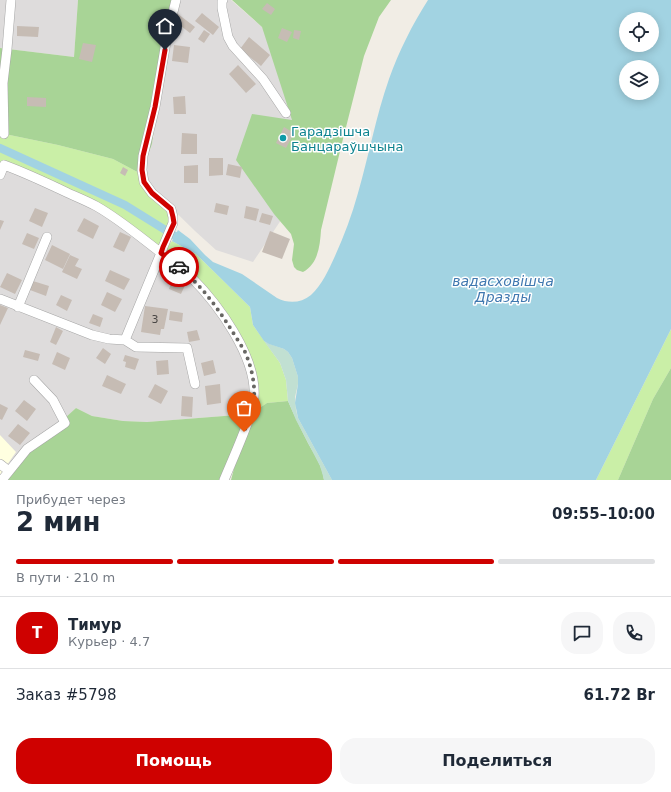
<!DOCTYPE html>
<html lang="ru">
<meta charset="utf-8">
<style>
:root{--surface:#fff;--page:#f6f6f7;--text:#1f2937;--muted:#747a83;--line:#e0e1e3;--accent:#cf0100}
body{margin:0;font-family:"DejaVu Sans",sans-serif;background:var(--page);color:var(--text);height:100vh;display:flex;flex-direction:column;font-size:15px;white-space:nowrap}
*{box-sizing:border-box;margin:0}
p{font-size:13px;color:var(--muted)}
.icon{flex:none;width:22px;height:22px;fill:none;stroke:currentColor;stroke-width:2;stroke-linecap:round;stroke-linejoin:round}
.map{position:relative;height:480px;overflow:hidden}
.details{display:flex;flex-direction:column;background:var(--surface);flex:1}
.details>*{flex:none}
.controls{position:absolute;left:619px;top:12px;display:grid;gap:8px}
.controls a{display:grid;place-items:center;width:40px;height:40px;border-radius:50%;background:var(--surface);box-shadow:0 2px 10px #0003;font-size:20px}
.pin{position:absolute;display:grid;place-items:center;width:34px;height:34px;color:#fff;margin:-41px -17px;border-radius:50% 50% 50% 0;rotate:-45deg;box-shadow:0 0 4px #0007}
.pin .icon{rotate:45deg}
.courier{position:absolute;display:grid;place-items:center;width:40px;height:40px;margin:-20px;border:3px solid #cf0100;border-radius:50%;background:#fff;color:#222;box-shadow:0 1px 5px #0007}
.head em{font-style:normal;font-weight:700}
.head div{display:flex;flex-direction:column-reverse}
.head{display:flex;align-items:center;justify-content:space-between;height:68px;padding:0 16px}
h1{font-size:26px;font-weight:700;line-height:30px}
.bar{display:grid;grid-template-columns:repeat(4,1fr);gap:6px 4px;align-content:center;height:48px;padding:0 16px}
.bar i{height:5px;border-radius:3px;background:var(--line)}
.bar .selected{background:var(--accent)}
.bar p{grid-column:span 4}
.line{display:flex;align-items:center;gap:10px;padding:0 16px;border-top:1px solid var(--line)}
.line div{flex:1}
.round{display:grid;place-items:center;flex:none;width:42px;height:42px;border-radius:16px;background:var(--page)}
.button{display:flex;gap:8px;margin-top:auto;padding:8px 16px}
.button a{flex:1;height:46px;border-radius:16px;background:var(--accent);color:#fff;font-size:16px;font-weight:700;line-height:46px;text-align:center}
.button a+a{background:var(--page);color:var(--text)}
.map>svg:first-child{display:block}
.residential{fill:#dedcdc}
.education{fill:#ffffe0}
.grass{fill:#caefa7}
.forest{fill:#a8d496}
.wetland{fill:#c1e0d2}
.water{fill:#a2d3e2;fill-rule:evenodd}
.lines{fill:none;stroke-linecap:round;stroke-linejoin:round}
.canal{stroke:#a2d3e2;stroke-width:8}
.building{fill:#c6bcb4}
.minor-casing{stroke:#a6a6a6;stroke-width:10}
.minor{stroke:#fff;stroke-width:9}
.done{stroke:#686764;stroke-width:4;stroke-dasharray:0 7.2}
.route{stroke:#cf0100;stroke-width:5}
.culture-dot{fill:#0f9aa8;stroke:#fff;stroke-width:1.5}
.labels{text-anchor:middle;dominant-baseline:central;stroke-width:3;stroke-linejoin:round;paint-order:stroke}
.number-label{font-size:11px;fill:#494644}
.culture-label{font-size:13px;fill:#0d838f;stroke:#fff;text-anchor:start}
.water-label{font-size:14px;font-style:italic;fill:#4078b0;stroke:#fff}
</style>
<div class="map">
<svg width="671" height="480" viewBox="0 0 671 480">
<rect width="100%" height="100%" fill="#f1ede5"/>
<!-- residential -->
<path class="residential" d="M0 0H78L74 57 0 48Z
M179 0H231L262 27 318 113 305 184 253 262 216 250 195 231 148 185 144 166 152 144 163 83 164 56Z
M0 164 123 223 206 294 250 367V414L147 422 123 421 92 416 76 408 0 480Z"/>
<!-- education -->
<path class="education" d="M0 435 16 452 0 475Z"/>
<!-- grass -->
<path class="grass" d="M0 133 58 145 113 159 143 175 148 185 172 208 162 253 172 241 196 254 250 307 253 325 280 363 286 380 288 401 267 403 250 414V367L206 294 123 223 0 164Z
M671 329V368L653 399 618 480H596Z"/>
<!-- forest -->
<path class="forest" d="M78 0H179L164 56 152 144 144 166 143 175 113 159 58 145 0 133V48L74 57Z
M232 0H391L379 17 364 56 342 143 321 230C320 246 318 264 303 272L297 270 294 267 292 260 294 244 291 234 274 214 236 160 252 114 292 120 262 27Z
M671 368V480H618L653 399Z
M288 401C294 415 301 429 308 443 314 454 323 467 324 480H231L243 435 221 480H2L54 428 76 408 92 416 123 421 147 422 250 414 267 403Z"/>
<!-- wetland -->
<path class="wetland" d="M264 341 270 344 284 349 288 352 292 358 298 377V384L295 397 296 410 298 418 332 480H324L323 476 320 466 296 420 288 401 286 380 280 363Z"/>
<!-- water -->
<path class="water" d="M428 0H671V329L596 480H332L298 418 295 403 298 384V377L292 358 288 352 284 349 269 344 264 341 253 325 250 307 196 254 172 241 178 230 190 239 205 255 213 262 242 274 277 298C289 304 301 303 311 295 322 285 329 269 335 256 344 236 352 215 358 193 369 155 376 116 389 79 399 51 412 25 428 0ZM626 19H652V45H626ZM626 67H652V93H626Z"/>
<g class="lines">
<!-- canal -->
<path class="canal" d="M0 148 125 205 175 236"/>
</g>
<!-- building -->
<path class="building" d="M267 3 275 9 271 15 262 9Z
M202 13 219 27 213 35 195 21Z
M178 14 195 27 190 33 173 20Z
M17 26 39 27 38 37 17 36Z
M282 28 292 32 287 42 278 38Z
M204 30 210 34 204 43 198 39Z
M294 30 301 31 299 40 293 38Z
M249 37 270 55 261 66 240 49Z
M83 43 96 45 92 62 79 59Z
M174 45 190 47 188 63 172 61Z
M238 65 256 84 246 93 229 74Z
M185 96 186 114H174L173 97Z
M27 97 46 98V107L27 106Z
M284 127 294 133 286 148 276 143Z
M182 133 197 134V154H181Z
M209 158H223V175L209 176Z
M228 164 242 167 240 178 226 175Z
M198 165V183H184V166Z
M123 167 128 170 125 176 120 173Z
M216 203 229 206 227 215 214 212Z
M246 206 259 209 256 221 244 218Z
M35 208 48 213 42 227 29 221Z
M262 213 273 216 270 225 259 222Z
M84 218 99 226 93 239 77 231Z
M0 220 4 221 0 230Z
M270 231 290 239 282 259 262 252Z
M120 232 131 237 124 252 113 247Z
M27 233 39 238 34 249 22 244Z
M52 245 70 254 63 269 45 260Z
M70 255 79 259 75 266 82 269 77 279 62 272Z
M110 270 130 279 124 290 105 281Z
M7 273 22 280 15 294 0 287Z
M173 278 186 283 181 294 169 289Z
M33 281 49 286 46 296 30 290Z
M107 292 122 299 115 312 101 305Z
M61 295 72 300 67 311 56 305Z
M0 305 8 308 0 325Z
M145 306 168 309 164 329H161L160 335 141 332Z
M170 311 183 313 182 322 169 320Z
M93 314 103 318 100 327 89 323Z
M56 327 63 331 56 345 50 342Z
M197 330 200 340 189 342 187 332Z
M103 348 111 354 105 364 96 358Z
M25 350 40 354 38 361 23 357Z
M57 352 70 358 65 370 52 364Z
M125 355 139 359 135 370 125 367 126 362 123 361Z
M168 360 169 374 157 375 156 361Z
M213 360 216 373 204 376 201 363Z
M107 375 126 384 121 394 102 386Z
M155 384 168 391 161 404 148 397Z
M220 384 221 403 207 405 205 386Z
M182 396 193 397 192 417 181 416Z
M24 400 36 409 27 421 15 411Z
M0 404 8 408 2 420 0 419Z
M18 424 30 433 20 445 8 436Z"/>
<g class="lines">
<defs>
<path id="minor" d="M223 0 222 1V8L228 37 233 46 263 79 286 113
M4 134 3 83 7 49 11 0
M0 175 4 165C26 173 47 183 68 193 77 197 87 201 96 206 119 219 139 236 160 252 170 260 181 267 191 277 218 304 257 357 254 397 253 406 250 415 247 424 240 443 232 461 224 480
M0 299 92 335 109 339 125 340 136 347 187 348 195 384
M18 307 47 237
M125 340 161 253 163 247 173 223V217L171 209 152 193 144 182 142 170 143 156 155 107 167 36 176 0
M0 464 9 471
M2 480 27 449 65 423 53 400 34 380"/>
</defs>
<!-- minor casing -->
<use href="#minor" class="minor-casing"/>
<!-- minor -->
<use href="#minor" class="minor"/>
</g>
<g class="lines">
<!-- done -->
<path class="done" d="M179 267C201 285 217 307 232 331 236 337 241 345 245 352 251 366 255 382 254 397 253 408 248 421 244 432"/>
<!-- route -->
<path class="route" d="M165 50 155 107 143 156 142 170 144 182 152 193 171 209 173 217 174 223 163 247 161 253 179 267"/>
</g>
<!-- markers -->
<circle class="culture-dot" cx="283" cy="138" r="4"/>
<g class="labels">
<!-- number labels -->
<g class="number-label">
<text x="155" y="319">3</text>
</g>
<!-- culture labels -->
<g class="culture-label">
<text x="291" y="131">Гарадзішча<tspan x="291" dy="15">Банцараўшчына</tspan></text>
</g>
<!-- water labels -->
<g class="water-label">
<text x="503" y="281">вадасховішча<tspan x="503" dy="16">Дразды</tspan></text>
</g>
</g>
</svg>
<div class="controls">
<a><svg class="icon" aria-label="locate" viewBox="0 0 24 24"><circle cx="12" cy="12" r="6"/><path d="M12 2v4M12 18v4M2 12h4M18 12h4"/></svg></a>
<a><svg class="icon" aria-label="layers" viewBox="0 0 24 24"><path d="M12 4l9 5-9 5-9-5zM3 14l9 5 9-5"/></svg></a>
</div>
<div class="pin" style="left:244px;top:432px;background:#ea580c"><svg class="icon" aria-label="bag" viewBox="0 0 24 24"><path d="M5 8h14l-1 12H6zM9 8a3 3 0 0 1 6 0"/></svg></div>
<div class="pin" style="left:165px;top:50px;background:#1f2937"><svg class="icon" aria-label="home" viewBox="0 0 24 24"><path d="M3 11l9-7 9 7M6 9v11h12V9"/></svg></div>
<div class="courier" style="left:179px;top:267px"><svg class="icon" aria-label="car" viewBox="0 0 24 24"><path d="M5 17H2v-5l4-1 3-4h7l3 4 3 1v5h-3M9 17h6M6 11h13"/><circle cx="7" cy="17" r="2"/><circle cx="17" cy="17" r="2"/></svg></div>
</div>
<section class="details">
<div class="head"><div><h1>2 мин</h1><p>Прибудет через</p></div><em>09:55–10:00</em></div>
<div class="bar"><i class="selected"></i><i class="selected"></i><i class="selected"></i><i></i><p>В пути · 210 m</p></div>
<div class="line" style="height:72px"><b class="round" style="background:var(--accent);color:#fff">Т</b><div><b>Тимур</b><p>Курьер · 4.7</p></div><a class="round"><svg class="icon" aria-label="chat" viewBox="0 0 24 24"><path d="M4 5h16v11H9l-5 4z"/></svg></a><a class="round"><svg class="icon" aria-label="phone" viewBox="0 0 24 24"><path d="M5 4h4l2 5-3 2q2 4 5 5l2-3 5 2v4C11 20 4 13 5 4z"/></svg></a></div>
<div class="line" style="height:52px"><div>Заказ #5798</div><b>61.72 Br</b></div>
<div class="button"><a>Помощь</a><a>Поделиться</a></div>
</section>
